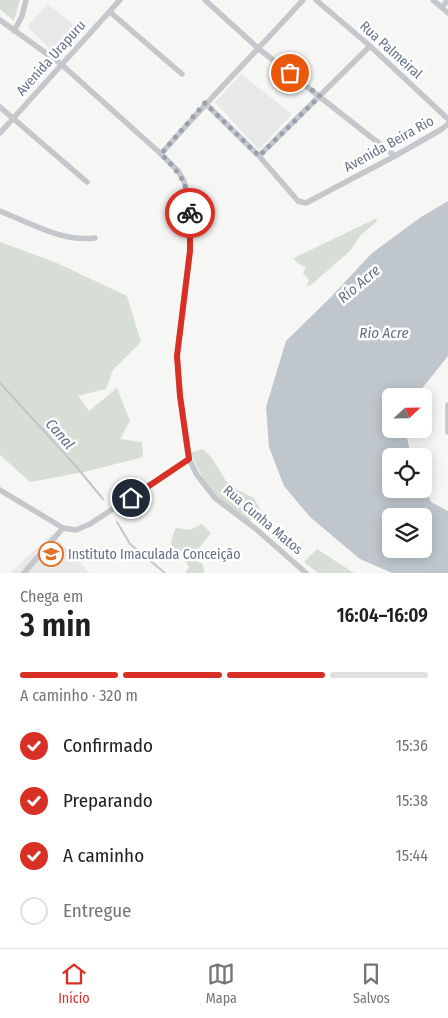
<!DOCTYPE html>
<html lang="pt">
<meta charset="utf-8">
<style>
:root{--surface:#fff;--page:#f6f6f6;--text:#202124;--muted:#757577;--line:#e0e0e0;--accent:#d93025}
body{margin:0;font-family:"Fira Sans Condensed",sans-serif;background:var(--page);color:var(--text);height:100vh;display:flex;flex-direction:column;font-size:19px;white-space:nowrap}
*{box-sizing:border-box;margin:0}
p{font-size:16px;color:var(--muted)}
.icon{flex:none;width:28px;height:28px;fill:none;stroke:currentColor;stroke-width:2;stroke-linecap:round;stroke-linejoin:round}
.map{position:relative;height:573px;overflow:hidden}
.panel{display:flex;flex-direction:column;background:var(--surface);flex:1}
.panel>*{flex:none}
.needle{width:32px;rotate:68deg}
.fabs{position:absolute;left:382px;top:388px;display:grid;gap:10px}
.fabs a{display:grid;place-items:center;width:50px;height:50px;border-radius:8px;background:var(--surface);box-shadow:0 2px 12px #0003;font-size:25px}
.pin{position:absolute;display:grid;place-items:center;width:42px;height:42px;color:#fff;margin:-21px;border:2px solid #fff;border-radius:50%;box-shadow:0 1px 5px #0007}
.courier{position:absolute;display:grid;place-items:center;width:50px;height:50px;margin:-25px;border:4px solid #d93025;border-radius:50%;background:#fff;color:#222;box-shadow:0 1px 6px #0007}
.head em{font-style:normal;font-weight:600}
.head div{display:flex;flex-direction:column-reverse}
.head{display:flex;align-items:center;justify-content:space-between;height:85px;padding:0 20px}
h1{font-size:32px;font-weight:600;line-height:38px}
.bar{display:grid;grid-template-columns:repeat(4,1fr);gap:8px 5px;align-content:center;height:60px;padding:0 20px}
.bar i{height:6px;border-radius:4px;background:var(--line)}
.bar .active{background:var(--accent)}
.bar p{grid-column:span 4}
ol{padding:0 20px;list-style:none}
li{display:flex;align-items:center;gap:15px;height:55px}
li p{margin-inline-start:auto}
li .icon{padding:5px;border-radius:50%;background:var(--accent);color:#fff;stroke-width:4}
li:last-child{color:var(--muted)}
li i{width:28px;height:28px;border:2px solid var(--line);border-radius:50%}
.tabs{display:flex;justify-content:space-around;align-items:center;height:70px;border-top:1px solid var(--line);background:var(--surface);font-size:14px;color:var(--muted)}
.tabs a{display:grid;justify-items:center;gap:2px}
.tabs .active{color:var(--accent)}
.map>svg:first-child{display:block}
.built{fill:#e7e8e7}
.green{fill:#d7ded5}
.water{fill:#bfc7cd;fill-rule:evenodd}
.lines{fill:none;stroke-linecap:round;stroke-linejoin:round}
.stream{stroke:#bfc7cd;stroke-width:2}
.minor{stroke:#c4c7cb;stroke-width:5.5}
.done{stroke:#98a1ac;stroke-width:5;stroke-dasharray:0 9}
.route{stroke:#d93025;stroke-width:6}
.labels{text-anchor:middle;dominant-baseline:central;stroke-width:5;stroke-linejoin:round;paint-order:stroke}
.street-label{font-size:14px;fill:#667285;stroke:#fff}
.poi-label{font-size:14px;fill:#667285;stroke:#fff;text-anchor:start}
.water-label{font-size:15px;font-style:italic;fill:#627381;stroke:#fff}
</style>
<div class="map">
<svg width="448" height="573" viewBox="0 0 448 573">
<rect width="100%" height="100%" fill="#f6f7f4"/>
<!-- built -->
<path class="built" d="M48 4 83 33 60 57 54 53 27 26Z
M241 74 292 114 259 150 215 102Z
M52 534 90 573H10Z"/>
<!-- green -->
<path class="green" d="M0 0H20L14 21 0 9Z
M377 218 376 222 360 236 350 251 311 285 306 286 309 280 303 273 306 268 296 262 294 258Z
M0 242 57 263 127 296 141 342 113 370 106 389 78 396 89 411 117 388 130 421 120 439 142 442 143 457 84 472 30 482 0 455Z
M203 449 212 458 226 481 238 490 254 498 260 509 250 521 228 505 208 488 190 453Z
M202 524 211 533 195 553 196 561 203 564 204 573H185L189 567C180 549 163 554 176 528L190 530Z
M317 549 354 573H318L304 562Z"/>
<!-- water -->
<path class="water" d="M448 201V356L416 396H391V429H405L411 456H391V489H424V486L431 502 448 511V573H392L360 559 310 517 284 486 269 447 266 407 286 341 330 298 372 253 421 217ZM391 516H424V549H391Z"/>
<g class="lines">
<!-- stream -->
<path class="stream" d="M0 383 74 464 103 499
M117 522 130 544 165 573"/>
<!-- minor -->
<path class="minor" d="M205 0 259 49 395 156
M316 0 370 46 448 119
M433 0 448 13
M442 7 448 0
M110 12 182 74
M0 20 61 64 161 154 178 171 184 181 190 208V249L177 356 180 396 189 459 197 475 215 498 256 529 306 573
M14 31 22 16 26 0
M205 103 259 156 298 201 306 203 395 156 442 129 448 124
M0 107 87 182
M0 133 120 0
M161 154C207 101 256 52 303 0
M259 156 370 46
M0 211C30 223 62 242 95 238
M448 405V432
M0 490 63 528 76 530 90 524 189 459
M24 573 63 528"/>
</g>
<g class="lines">
<!-- done -->
<path class="done" d="M190 213C189 184 180 173 161 154L205 103 259 156 320 96 290 73"/>
<!-- route -->
<path class="route" d="M131 498 189 459 180 396 177 356 190 251V213"/>
</g>
<!-- icons -->
<defs>
<symbol id="school-ring" viewBox="-11 -11 22 22"><circle r="9.5" fill="#fff" stroke="#e27029" stroke-width="1.5"/><path d="M0-5L7-2L0 1L-7-2ZM-4 1L0 2.5L4 1V4Q0 6-4 4Z" fill="#e27029"/></symbol>
</defs>
<g fill-rule="evenodd">
<use href="#school-ring" x="37" y="540" width="28" height="28"/>
</g>
<g class="labels">
<!-- street labels -->
<g class="street-label">
<text transform="translate(391 50) rotate(42)">Rua Palmeiral</text>
<text transform="translate(51 58) rotate(-48)">Avenida Urapuru</text>
<text transform="translate(389 144) rotate(-29)">Avenida Beira Rio</text>
<text transform="translate(263 520) rotate(40)">Rua Cunha Matos</text>
</g>
<!-- poi labels -->
<g class="poi-label">
<text x="68" y="554">Instituto Imaculada Conceição</text>
</g>
<!-- water labels -->
<g class="water-label">
<text transform="translate(359 284) rotate(-40)">Río Acre</text>
<text x="384" y="333">Rio Acre</text>
<text transform="translate(60 434) rotate(49)">Canal</text>
</g>
</g>
</svg>
<div class="fabs">
<a><svg class="needle" viewBox="-14 -14 28 28"><path d="M0-13l5 13h-10z" fill="#e53935"/><path d="M0 13l5-13h-10z" fill="#757577"/></svg></a>
<a><svg class="icon" aria-label="locate" viewBox="0 0 24 24"><circle cx="12" cy="12" r="6"/><path d="M12 2v4M12 18v4M2 12h4M18 12h4"/></svg></a>
<a><svg class="icon" aria-label="layers" viewBox="0 0 24 24"><path d="M12 4l9 5-9 5-9-5zM3 14l9 5 9-5"/></svg></a>
</div>
<div class="pin" style="left:290px;top:73px;background:#ea580c"><svg class="icon" aria-label="bag" viewBox="0 0 24 24"><path d="M5 8h14l-1 12H6zM9 8a3 3 0 0 1 6 0"/></svg></div>
<div class="pin" style="left:131px;top:498px;background:#1f2937"><svg class="icon" aria-label="home" viewBox="0 0 24 24"><path d="M3 11l9-7 9 7M6 9v11h12V9"/></svg></div>
<div class="courier" style="left:190px;top:213px"><svg class="icon" aria-label="bike" viewBox="0 0 24 24"><circle cx="6" cy="16" r="4"/><circle cx="18" cy="16" r="4"/><path d="M6 16l4-8h5l3 8M10 8l3 8H6M13 5h3"/></svg></div>
</div>
<section class="panel">
<div class="head"><div><h1>3 min</h1><p>Chega em</p></div><em>16:04–16:09</em></div>
<div class="bar"><i class="active"></i><i class="active"></i><i class="active"></i><i></i><p>A caminho · 320 m</p></div>
<ol>
<li><svg class="icon" aria-label="check" viewBox="0 0 24 24"><path d="M5 12l5 5 9-10"/></svg>Confirmado<p>15:36</p></li>
<li><svg class="icon" aria-label="check" viewBox="0 0 24 24"><path d="M5 12l5 5 9-10"/></svg>Preparando<p>15:38</p></li>
<li><svg class="icon" aria-label="check" viewBox="0 0 24 24"><path d="M5 12l5 5 9-10"/></svg>A caminho<p>15:44</p></li>
<li><i></i>Entregue</li>
</ol>
</section>
<nav class="tabs">
<a class="active"><svg class="icon" aria-label="home" viewBox="0 0 24 24"><path d="M3 11l9-7 9 7M6 9v11h12V9"/></svg>Início</a>
<a><svg class="icon" aria-label="map" viewBox="0 0 24 24"><path d="M3 6l6-2 6 2 6-2v14l-6 2-6-2-6 2zM9 4v14M15 6v14"/></svg>Mapa</a>
<a><svg class="icon" aria-label="saved" viewBox="0 0 24 24"><path d="M7 4h10v16l-5-4-5 4z"/></svg>Salvos</a>
</nav>
